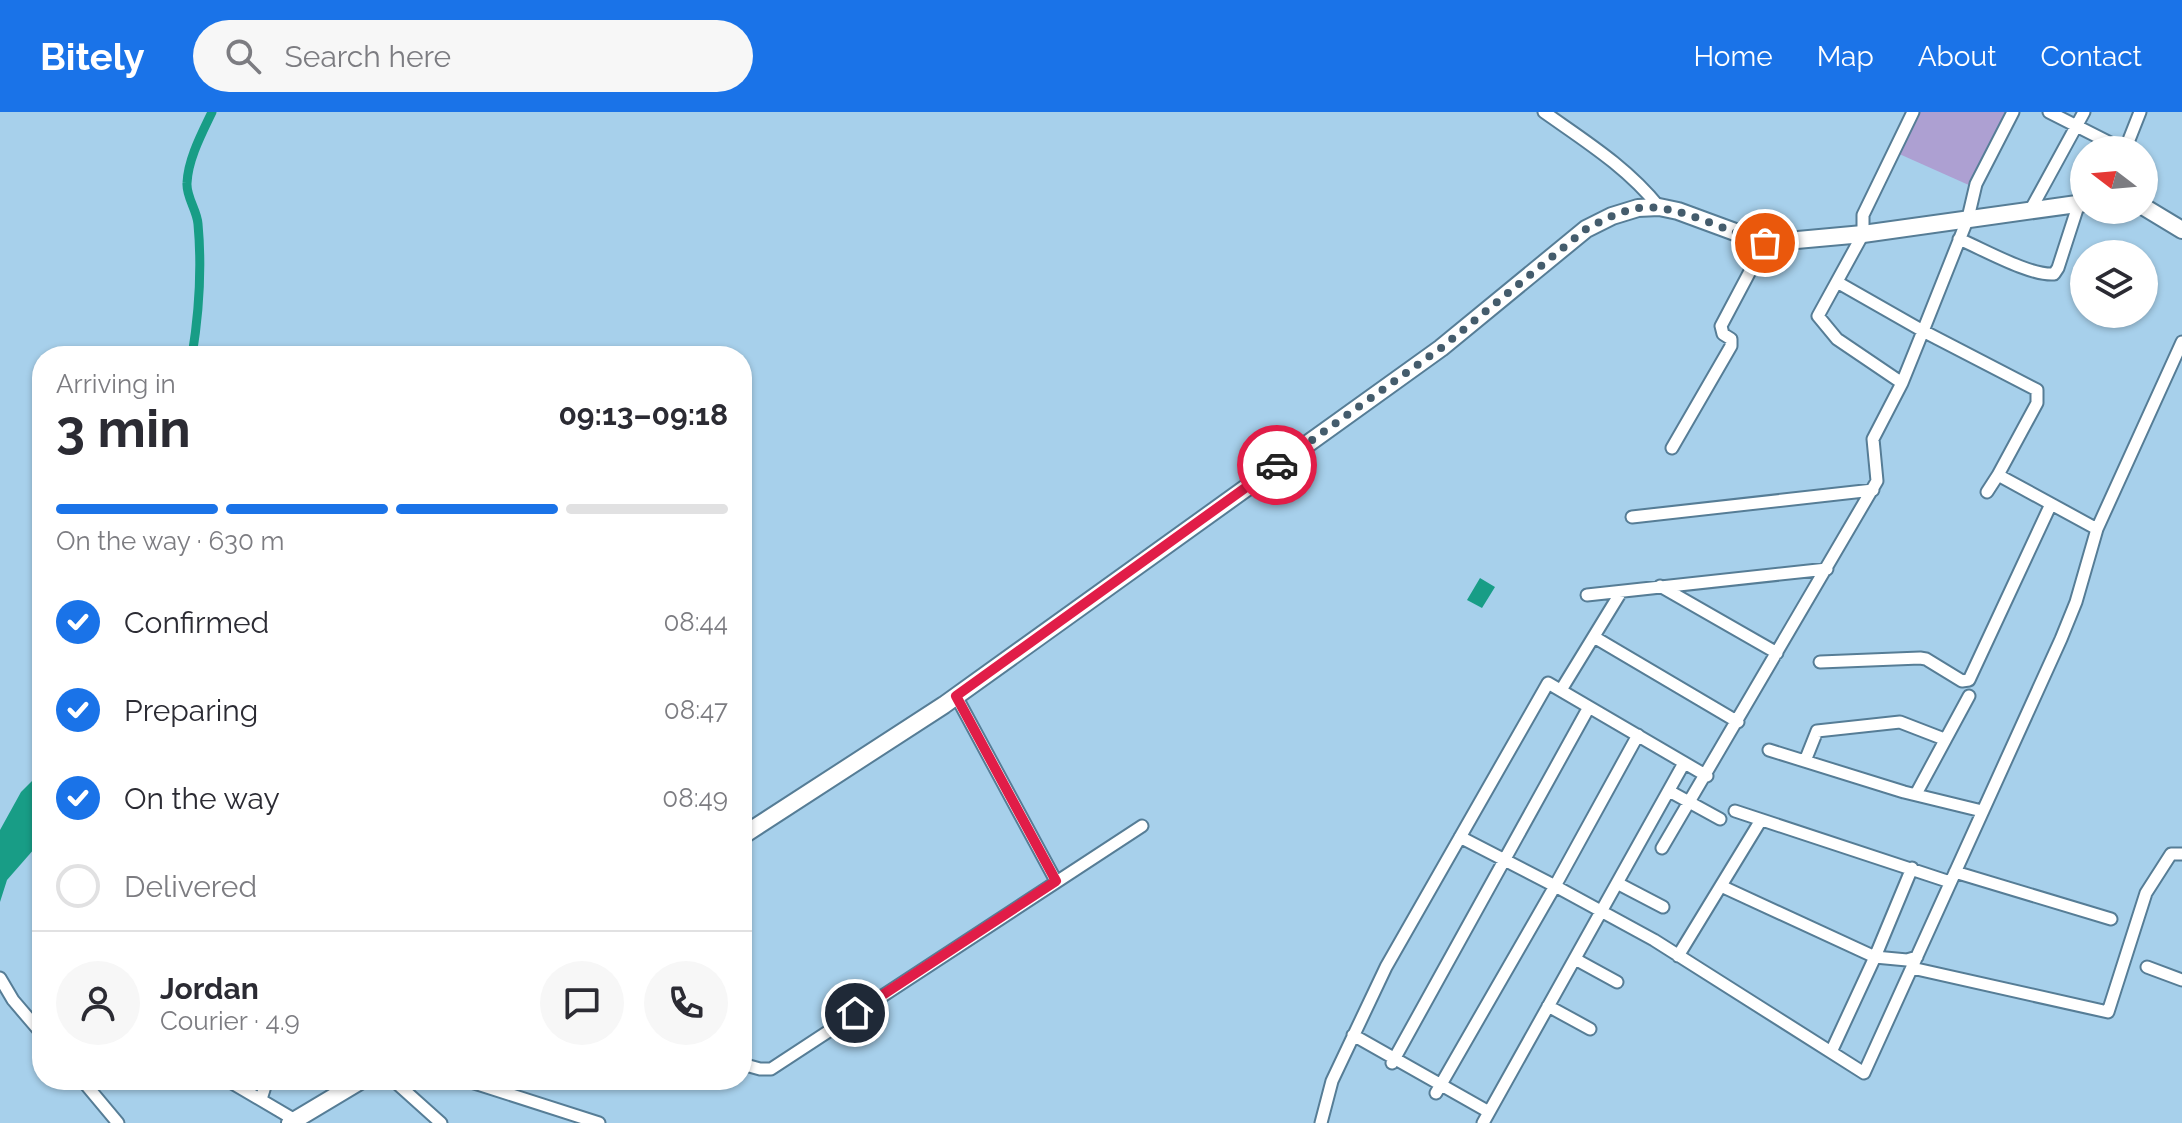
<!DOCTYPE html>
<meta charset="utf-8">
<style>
:root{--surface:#fff;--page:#f7f7f7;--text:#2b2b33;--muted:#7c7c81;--line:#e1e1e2;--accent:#1a73e8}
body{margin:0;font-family:Raleway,sans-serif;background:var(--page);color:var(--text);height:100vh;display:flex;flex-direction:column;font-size:30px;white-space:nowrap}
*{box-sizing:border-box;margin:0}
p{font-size:26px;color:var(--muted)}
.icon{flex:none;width:44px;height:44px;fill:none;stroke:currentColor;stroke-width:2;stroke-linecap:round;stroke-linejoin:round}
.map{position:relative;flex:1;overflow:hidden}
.side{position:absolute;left:32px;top:234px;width:720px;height:744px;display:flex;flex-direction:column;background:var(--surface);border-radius:32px;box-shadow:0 2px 6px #0004}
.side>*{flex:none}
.needle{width:52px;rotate:286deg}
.fabs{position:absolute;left:2070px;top:24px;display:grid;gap:16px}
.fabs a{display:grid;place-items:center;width:88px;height:88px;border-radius:50%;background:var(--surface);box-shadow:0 2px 6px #0004;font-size:40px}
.pin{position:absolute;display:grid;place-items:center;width:68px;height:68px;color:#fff;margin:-34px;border:4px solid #fff;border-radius:50%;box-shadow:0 2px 8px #0007}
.courier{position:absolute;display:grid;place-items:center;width:80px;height:80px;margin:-40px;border:6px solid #e11d48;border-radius:50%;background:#fff;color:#222;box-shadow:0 2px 10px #0007}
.head em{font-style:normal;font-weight:700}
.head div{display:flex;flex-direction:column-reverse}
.head{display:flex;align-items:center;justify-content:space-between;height:136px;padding:0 24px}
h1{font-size:52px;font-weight:700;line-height:60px}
.bar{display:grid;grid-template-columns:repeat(4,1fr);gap:12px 8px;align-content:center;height:96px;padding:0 24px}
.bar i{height:10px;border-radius:6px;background:var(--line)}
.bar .selected{background:var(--accent)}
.bar p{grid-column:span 4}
.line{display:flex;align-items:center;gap:20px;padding:0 24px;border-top:2px solid var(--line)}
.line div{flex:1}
.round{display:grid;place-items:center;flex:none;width:84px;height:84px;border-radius:42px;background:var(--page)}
ol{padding:0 24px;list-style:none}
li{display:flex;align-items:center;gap:24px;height:88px}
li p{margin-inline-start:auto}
li .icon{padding:8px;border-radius:50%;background:var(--accent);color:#fff;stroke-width:4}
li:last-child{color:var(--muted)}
li i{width:44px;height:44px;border:4px solid var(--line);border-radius:50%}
header{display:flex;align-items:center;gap:48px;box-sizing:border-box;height:112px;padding:0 40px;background:var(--accent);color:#fff}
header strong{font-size:38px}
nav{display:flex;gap:44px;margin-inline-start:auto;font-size:28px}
.search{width:560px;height:72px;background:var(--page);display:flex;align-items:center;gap:20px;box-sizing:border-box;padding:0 28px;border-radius:44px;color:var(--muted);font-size:30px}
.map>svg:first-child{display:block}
.green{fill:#ada0d2}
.water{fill:#189d86}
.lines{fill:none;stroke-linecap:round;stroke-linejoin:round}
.canal{stroke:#189d86;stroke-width:9}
.minor-casing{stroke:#567d96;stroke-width:15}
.secondary-casing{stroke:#567d96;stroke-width:20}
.minor{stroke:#fff;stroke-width:11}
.secondary{stroke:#fff;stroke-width:16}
.done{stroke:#445c6c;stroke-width:8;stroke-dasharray:0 14.4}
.route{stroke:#e11d48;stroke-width:10}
</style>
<header>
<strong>Bitely</strong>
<div class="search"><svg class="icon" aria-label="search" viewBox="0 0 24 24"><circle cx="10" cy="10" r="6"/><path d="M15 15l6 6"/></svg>Search here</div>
<nav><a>Home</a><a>Map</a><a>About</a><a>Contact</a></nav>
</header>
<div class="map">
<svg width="2182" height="1011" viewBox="0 0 2182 1011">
<rect width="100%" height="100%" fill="#a7d0eb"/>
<!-- green -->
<path class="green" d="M1917 0H2005L1971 74 1897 41Z"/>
<!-- water -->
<path class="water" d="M1480 466 1495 475 1482 496 1467 488Z
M42 659V728L7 768 0 790V718L21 680Z"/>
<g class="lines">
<!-- canal -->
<path class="canal" d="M192 244C199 201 202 156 198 112 197 98 186 85 187 71 188 47 202 21 212 0"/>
<defs>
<path id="minor" d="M1544 0C1585 29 1627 55 1659 95
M2049 0 2124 38
M2125 38 2140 0
M2031 97 2084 0
M1959 127C1983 137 2030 164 2054 162L2058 156 2079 91
M1837 170 1923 219 2037 278V291L1998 363
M1902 271 1837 227 1818 204 1863 122V103L1913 0
M1672 336 1731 234V227L1723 222 1721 214 1765 131
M1987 380 1998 363 2097 417
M1632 405 1873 378
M1660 474 1777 541
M1587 483 1827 457
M1594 525 1738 610
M1820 550 1920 546 1926 547 1962 569 1969 568 2051 392
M1561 578 1621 480
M956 584 1056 769
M1769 638 1904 680 1982 699
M1805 649 1817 619 1900 610 1944 627
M1669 679 1720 707
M1916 682 1969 584
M1735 699 1950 770
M1460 725 1555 774 1638 623
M1662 736 1877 369 1873 327 1902 271 1923 219 1968 106 1976 72 2013 0
M1955 760 2111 807
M1617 771 1663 795
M1721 774 1875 845 1907 848 1917 845
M1678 844 1761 708
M1575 847 1617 870
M2147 855 2182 868
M1912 856 2108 900 2146 781 2171 742H2182
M0 866 13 888 42 922
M1548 894 1590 917
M1353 923 1489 1000
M1831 940 1875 845 1912 756
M1392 951 1589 595
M742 952 760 957H771L1142 714
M82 968 118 1011
M227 968 295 1008
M393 968 441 1011
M465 968 599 1011
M1436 981 1555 774 1654 828 1864 961 2061 527 2076 490 2097 417 2182 230
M261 987 267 968
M1321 1011 1332 969 1386 855 1548 571 1707 664
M1483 1011 1684 651"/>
<path id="secondary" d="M2144 95 2182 118
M742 724 944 593 1441 236 1586 117 1612 104 1638 96 1659 95 1678 99 1765 131 1863 122 2084 91
M290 1011 362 968"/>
</defs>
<!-- minor casing -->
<use href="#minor" class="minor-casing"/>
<!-- secondary casing -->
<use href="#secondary" class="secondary-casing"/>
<!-- minor -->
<use href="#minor" class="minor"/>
<!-- secondary -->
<use href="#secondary" class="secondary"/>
</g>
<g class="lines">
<!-- done -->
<path class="done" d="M1277 353 1441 236 1586 117C1603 108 1620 99 1639 96 1674 90 1729 121 1765 131"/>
<!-- route -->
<path class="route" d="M855 901 1056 769 956 584 1277 353"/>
</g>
</svg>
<div class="fabs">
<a><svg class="needle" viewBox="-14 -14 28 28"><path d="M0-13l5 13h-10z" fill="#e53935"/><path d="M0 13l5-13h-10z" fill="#7c7c81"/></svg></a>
<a><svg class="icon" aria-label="layers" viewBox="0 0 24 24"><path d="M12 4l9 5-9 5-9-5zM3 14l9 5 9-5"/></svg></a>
</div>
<div class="pin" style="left:1765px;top:131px;background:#ea580c"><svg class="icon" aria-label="bag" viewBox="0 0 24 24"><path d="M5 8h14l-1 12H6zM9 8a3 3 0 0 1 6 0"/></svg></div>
<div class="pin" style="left:855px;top:901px;background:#1f2937"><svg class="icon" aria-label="home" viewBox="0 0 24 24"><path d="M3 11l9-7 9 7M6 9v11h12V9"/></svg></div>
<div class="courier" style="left:1277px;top:353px"><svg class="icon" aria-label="car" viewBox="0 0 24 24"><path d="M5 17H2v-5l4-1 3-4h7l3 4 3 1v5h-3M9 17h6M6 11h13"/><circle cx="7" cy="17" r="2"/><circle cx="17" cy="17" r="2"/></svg></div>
<section class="side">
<div class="head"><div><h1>3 min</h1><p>Arriving in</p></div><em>09:13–09:18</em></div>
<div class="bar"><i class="selected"></i><i class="selected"></i><i class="selected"></i><i></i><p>On the way · 630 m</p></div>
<ol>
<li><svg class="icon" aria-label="check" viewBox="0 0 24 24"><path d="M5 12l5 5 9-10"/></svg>Confirmed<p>08:44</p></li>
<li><svg class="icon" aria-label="check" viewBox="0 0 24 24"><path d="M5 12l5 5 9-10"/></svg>Preparing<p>08:47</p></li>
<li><svg class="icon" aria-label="check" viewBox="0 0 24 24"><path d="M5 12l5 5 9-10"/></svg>On the way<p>08:49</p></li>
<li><i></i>Delivered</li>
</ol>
<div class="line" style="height:144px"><a class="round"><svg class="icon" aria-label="person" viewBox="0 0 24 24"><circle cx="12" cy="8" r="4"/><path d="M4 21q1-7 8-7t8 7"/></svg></a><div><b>Jordan</b><p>Courier · 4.9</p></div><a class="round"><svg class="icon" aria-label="chat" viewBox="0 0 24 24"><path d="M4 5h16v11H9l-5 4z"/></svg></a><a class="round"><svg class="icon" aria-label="phone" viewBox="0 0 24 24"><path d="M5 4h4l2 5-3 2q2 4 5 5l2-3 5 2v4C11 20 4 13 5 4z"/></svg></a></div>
</section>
</div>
